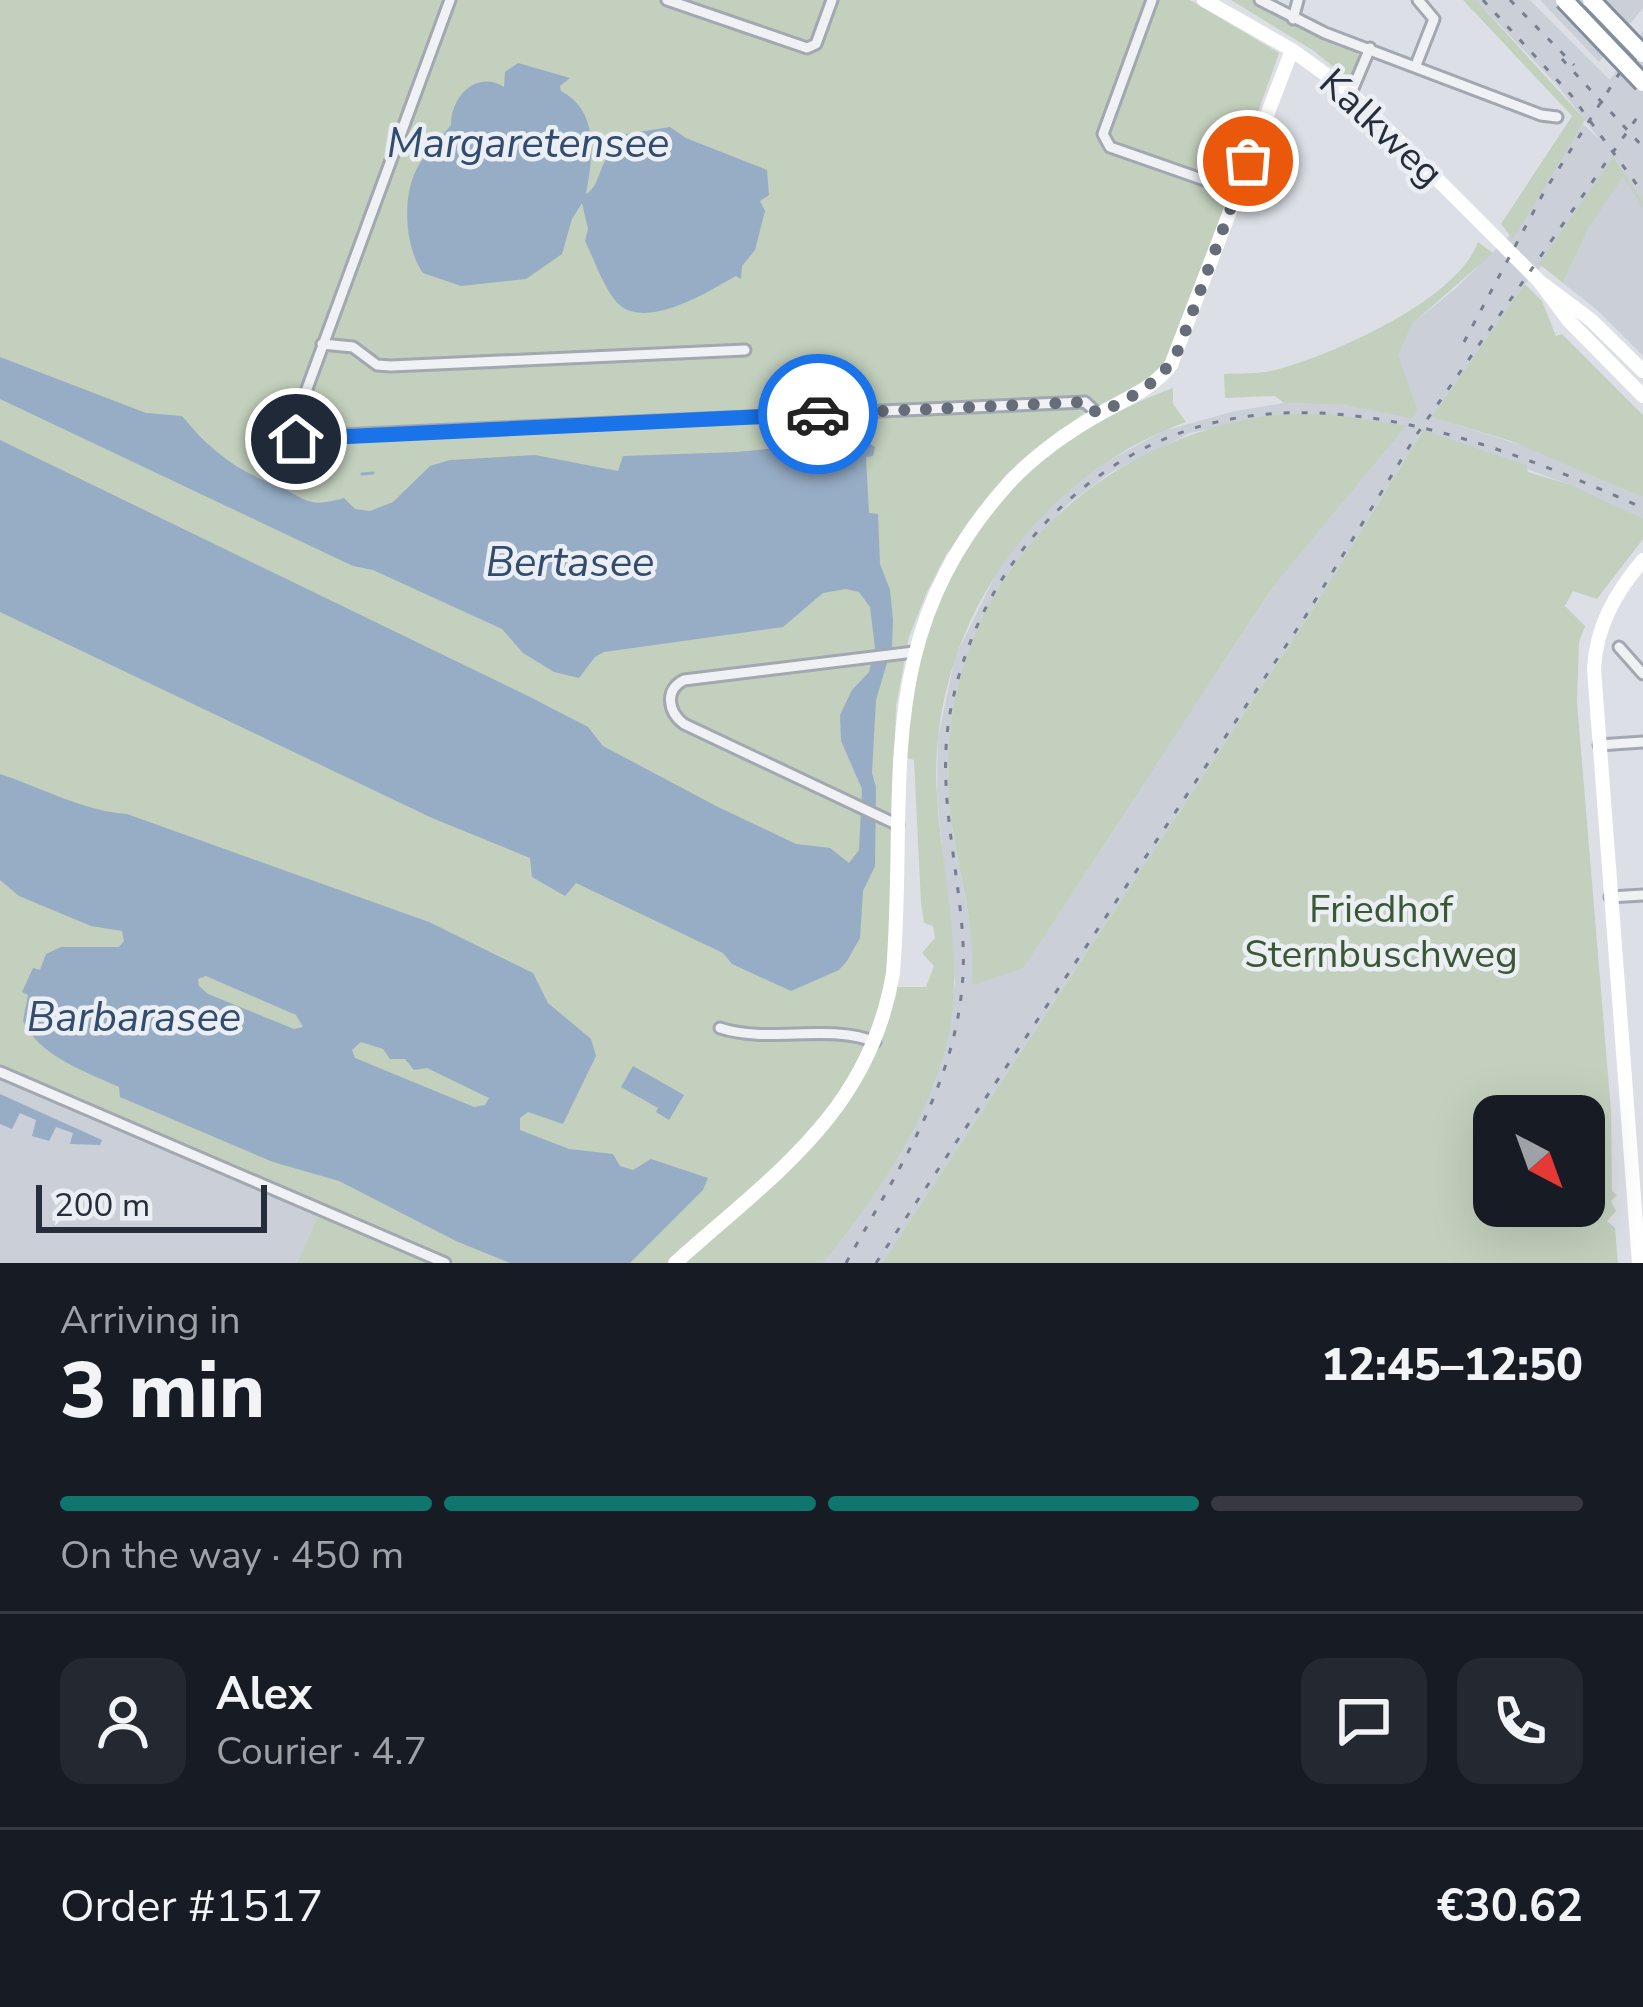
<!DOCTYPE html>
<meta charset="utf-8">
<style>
:root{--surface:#171b24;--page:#242831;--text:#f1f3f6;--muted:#9ea1a6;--line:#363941;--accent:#0f766e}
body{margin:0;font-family:"Nunito Sans",sans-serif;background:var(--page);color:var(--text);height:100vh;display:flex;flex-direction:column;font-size:45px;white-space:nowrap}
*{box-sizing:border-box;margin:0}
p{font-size:39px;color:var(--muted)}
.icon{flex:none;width:66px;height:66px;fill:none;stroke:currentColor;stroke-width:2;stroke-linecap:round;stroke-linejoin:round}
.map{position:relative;height:1263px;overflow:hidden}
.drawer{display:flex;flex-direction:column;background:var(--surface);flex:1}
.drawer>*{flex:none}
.needle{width:78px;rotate:139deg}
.controls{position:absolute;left:1473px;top:1095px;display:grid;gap:24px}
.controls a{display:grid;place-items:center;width:132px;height:132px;border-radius:24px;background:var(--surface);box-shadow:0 12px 48px #0002;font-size:60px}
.scale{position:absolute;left:36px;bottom:30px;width:231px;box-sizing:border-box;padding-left:12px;border:6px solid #262e3c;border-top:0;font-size:33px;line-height:42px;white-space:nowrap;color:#262e3c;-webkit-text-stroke:9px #ebeff4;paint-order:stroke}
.pin{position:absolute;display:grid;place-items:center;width:102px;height:102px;color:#fff;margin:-51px;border:6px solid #fff;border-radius:50%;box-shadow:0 3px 12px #0007}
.courier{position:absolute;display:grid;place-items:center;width:120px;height:120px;margin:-60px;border:9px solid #1a73e8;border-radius:50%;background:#fff;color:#222;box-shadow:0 3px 15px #0007}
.head em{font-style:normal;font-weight:800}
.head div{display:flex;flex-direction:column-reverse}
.head{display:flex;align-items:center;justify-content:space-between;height:204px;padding:0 60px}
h1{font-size:78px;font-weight:800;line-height:90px}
.bar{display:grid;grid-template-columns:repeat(4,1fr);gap:18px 12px;align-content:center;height:144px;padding:0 60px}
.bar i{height:15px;border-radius:9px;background:var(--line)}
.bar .active{background:var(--accent)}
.bar p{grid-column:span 4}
.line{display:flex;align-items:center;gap:30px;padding:0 60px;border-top:3px solid var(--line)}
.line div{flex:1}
.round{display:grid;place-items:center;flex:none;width:126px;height:126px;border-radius:24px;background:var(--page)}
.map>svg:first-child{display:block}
.built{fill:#cacfd8;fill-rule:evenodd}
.green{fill:#c2d0bd;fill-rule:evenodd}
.water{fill:#97adc6;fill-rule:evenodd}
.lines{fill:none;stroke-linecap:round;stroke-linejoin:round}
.stream{stroke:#97adc6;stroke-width:3}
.street-casing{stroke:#a2a7b0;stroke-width:15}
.street{stroke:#eff1f5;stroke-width:9}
.secondary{stroke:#fff;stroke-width:14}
.rail{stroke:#767f8f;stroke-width:3;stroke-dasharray:6 12;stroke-linecap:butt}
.highway-bridge-casing{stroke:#848d9d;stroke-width:22;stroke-linecap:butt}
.highway-bridge{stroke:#fff;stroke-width:16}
.done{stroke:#666c78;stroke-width:12;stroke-dasharray:0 21.6}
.route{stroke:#1a73e8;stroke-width:15}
.labels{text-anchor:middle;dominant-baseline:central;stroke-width:9;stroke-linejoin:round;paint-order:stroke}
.street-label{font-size:39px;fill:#262e3c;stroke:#ebeff4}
.park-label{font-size:39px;fill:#3a5834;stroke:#ebeff4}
.water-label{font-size:42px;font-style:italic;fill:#314c6f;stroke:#ebeff4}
</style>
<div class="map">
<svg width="1643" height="1263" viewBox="0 0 1643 1263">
<rect width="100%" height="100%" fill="#dce0e6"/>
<!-- built -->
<path class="built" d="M1476 0H1530L1610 80 1643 31V356L1597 310 1563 283 1589 227 1613 158 1540 263 1542 266 1525 284 1433 417 1539 451 1643 497V533L1568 484 1422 431 1310 614 882 1263H823L881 1184 935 1083 943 1055 955 983 937 795 938 738 955 657 997 572 1030 526 1067 491 1103 464 1163 431 1235 411 1284 403 1344 405 1412 417 1398 355 1413 323 1456 288 1509 236 1583 124 1600 140 1558 86ZM1280 414H1331L1405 427 1272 588 1023 969 973 984V940L953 834 948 768 958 686 976 634 997 591 1011 569 1067 505 1110 473 1190 433Z
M1540 0H1643V8L1599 62Z
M0 1076 318 1216 297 1263H0Z"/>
<!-- green -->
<path class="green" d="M0 0H1190L1279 53 1175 345 1165 363 1148 379 1083 414 1006 475 946 555 926 594 909 637 896 706 890 965C884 1003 873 1046 852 1079 807 1152 731 1206 669 1263H454L0 1066Z
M1231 0H1253L1290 23 1356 50 1360 58 1349 80 1314 51Z
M1463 0H1476L1585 120 1513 239 1501 224 1572 116Z
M1613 157 1643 202V208L1623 176 1589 227 1563 283 1539 264Z
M1478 242 1493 253 1413 323 1398 355 1417 409 1412 418 1344 405 1284 403 1275 396 1225 398 1224 374C1242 373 1262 374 1279 369 1336 353 1457 300 1478 242Z
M1525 284 1542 301 1556 336 1562 334 1643 415V497L1511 441 1432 417Z
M1173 388V404L1186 422C1032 478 926 633 937 798 942 877 964 954 949 1033 932 1117 876 1197 823 1263H686C774 1182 874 1112 896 987H926L934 966 922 953 935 938 933 926 924 923 921 903 914 760 904 757C905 736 904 713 909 693 940 543 1031 440 1173 388Z
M1280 414H1331L1406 426 1272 588 1023 969 972 985C978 919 952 859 949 794 937 591 1084 439 1280 414Z
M1423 430 1526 465 1528 472 1568 484 1643 519V539L1597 599 1573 591 1565 606 1585 626 1579 642 1577 702 1611 1111 1612 1191 1617 1195 1611 1201 1616 1211 1607 1221 1615 1228 1618 1263H882L1310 614ZM1584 1116V1206H1494V1116Z
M318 1216 427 1263H297Z"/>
<!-- water -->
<path class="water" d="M518 63 570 78 560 86 561 91C601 112 592 160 586 194 604 184 597 152 622 150L626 134 670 127 686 138 767 170 769 195 760 201 765 211 755 250 742 266 741 279 736 276C709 291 653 327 622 307 606 295 594 259 585 241L588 229 582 203 572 219 562 254 526 279 461 286 423 273C404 246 401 192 420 163 429 149 441 138 451 125 451 96 477 70 504 87L505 72Z
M0 357 146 413 182 416C208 448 235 470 273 484 305 496 304 510 344 498L355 509 370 511 393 502 430 466 450 460 535 455 618 471 623 456 737 452 862 439 875 447 873 456 866 457 869 513 878 514 880 564 890 590 893 620 892 646 876 700 872 773 876 787 875 866 863 891 860 938 847 961 839 970 791 991 732 964 723 953 576 883 565 896 532 877 530 858 432 818 0 612V440L530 697 588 727 603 746 718 807 796 844 830 848 849 863 859 850 862 789 841 741 840 715 852 690 869 672 875 648 870 607 859 592 846 589 823 593 783 627 604 652 595 657 579 678 554 672 523 653 502 629 373 570 353 566 0 399Z
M0 774C42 788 84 811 127 814L429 922 533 973 548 1003 591 1039 596 1056 563 1124 528 1112 520 1118V1130L569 1149 613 1154 620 1166 633 1170 651 1159 708 1178 703 1190 630 1263H510L456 1241 339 1181 273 1162 120 1097 119 1087C86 1072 39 1056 23 1021L28 995 22 992 33 968 40 970 46 954 61 947H119L124 941 122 931 91 926 19 896 0 880ZM206 976 296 1015 303 1027 294 1029 208 994 199 986 198 979ZM361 1042 383 1049 390 1059H405L414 1070 427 1068 489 1098 485 1105 474 1107 355 1058 352 1050Z
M633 1066 684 1095 669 1120 656 1112 658 1108 621 1087Z
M0 1094 102 1140 100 1145 70 1144 73 1133 56 1127 49 1141 32 1136 36 1120 20 1113 12 1129 0 1124Z"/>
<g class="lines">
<!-- stream -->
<path class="stream" d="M362 474 373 473"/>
<defs>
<path id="street" d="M450 0 294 424 293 437 1085 402 1098 414
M667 0 807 48 816 44 832 0
M1152 0 1103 134 1110 147 1236 191
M1260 0 1325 33 1541 115 1557 117
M1293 19 1298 0
M1416 65 1434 19 1418 0
M1351 93 1370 48
M322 344 353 347 377 365 391 366 745 350
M1619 647 1643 674
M1599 745 1643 742
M898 825 684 724C668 712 664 690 684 680L914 652
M1610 897 1643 895
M720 1028C768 1044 831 1023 875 1042
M0 1072 445 1263"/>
</defs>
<!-- street casing -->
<use href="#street" class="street-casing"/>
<!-- street -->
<use href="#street" class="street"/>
<!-- secondary -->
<path class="secondary" d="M1204 0 1292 50 1351 93 1539 281 1569 321 1643 396
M1543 284 1591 320 1643 371
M675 1263C773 1175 870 1112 893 973 908 786 869 638 1008 484 1033 456 1070 430 1103 412 1128 398 1153 388 1171 365L1292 50
M1639 1263 1594 669C1596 626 1616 592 1643 560"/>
<!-- rail -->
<path class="rail" d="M1483 0 1571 95 1643 193
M1510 0 1574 65
M1562 59 1643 147
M1464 342 1544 192 1643 36
M846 1263C903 1161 969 1065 963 943 959 864 935 788 951 708 966 633 1002 565 1057 511 1230 344 1452 422 1643 508
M876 1263 1305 617 1417 434 1643 109"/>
<defs>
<path id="highway-bridge" d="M1564 0 1643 83
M1591 0 1643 54"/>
</defs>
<!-- highway-bridge casing -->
<use href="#highway-bridge" class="highway-bridge-casing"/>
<!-- highway-bridge -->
<use href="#highway-bridge" class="highway-bridge"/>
</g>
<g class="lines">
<!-- done -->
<path class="done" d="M818 414 1085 402 1098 414C1133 396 1163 383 1180 346L1248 161"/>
<!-- route -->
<path class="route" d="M296 439 818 414"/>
</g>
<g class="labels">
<!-- street labels -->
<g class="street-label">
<text transform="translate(1381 128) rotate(43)">Kalkweg</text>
</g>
<!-- park labels -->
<g class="park-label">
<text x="1381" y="909">Friedhof<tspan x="1381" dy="45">Sternbuschweg</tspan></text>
</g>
<!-- water labels -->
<g class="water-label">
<text x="528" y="143">Margaretensee</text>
<text x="570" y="562">Bertasee</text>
<text x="134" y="1017">Barbarasee</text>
</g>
</g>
</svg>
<div class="controls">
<a><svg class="needle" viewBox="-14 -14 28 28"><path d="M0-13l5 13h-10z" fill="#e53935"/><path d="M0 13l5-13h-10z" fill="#9ea1a6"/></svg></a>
</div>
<div class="scale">200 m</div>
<div class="pin" style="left:1248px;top:161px;background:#ea580c"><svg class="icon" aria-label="bag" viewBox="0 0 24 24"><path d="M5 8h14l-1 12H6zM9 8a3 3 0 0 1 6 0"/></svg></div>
<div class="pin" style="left:296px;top:439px;background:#1f2937"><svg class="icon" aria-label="home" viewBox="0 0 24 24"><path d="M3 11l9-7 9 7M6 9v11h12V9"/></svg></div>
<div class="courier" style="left:818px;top:414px"><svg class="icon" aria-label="car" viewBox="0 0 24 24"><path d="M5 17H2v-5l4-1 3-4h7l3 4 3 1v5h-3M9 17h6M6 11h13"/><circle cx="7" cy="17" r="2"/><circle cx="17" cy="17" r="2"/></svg></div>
</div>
<section class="drawer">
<div class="head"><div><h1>3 min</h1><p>Arriving in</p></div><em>12:45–12:50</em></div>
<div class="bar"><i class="active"></i><i class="active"></i><i class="active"></i><i></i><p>On the way · 450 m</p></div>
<div class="line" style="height:216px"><a class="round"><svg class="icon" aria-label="person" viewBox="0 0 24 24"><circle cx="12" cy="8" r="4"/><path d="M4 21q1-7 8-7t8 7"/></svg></a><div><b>Alex</b><p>Courier · 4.7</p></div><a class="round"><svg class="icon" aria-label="chat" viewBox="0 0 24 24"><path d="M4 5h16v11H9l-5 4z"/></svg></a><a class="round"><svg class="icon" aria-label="phone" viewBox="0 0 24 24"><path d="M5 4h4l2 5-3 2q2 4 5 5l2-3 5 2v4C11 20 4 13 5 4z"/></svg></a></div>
<div class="line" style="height:156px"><div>Order #1517</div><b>€30.62</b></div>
</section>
